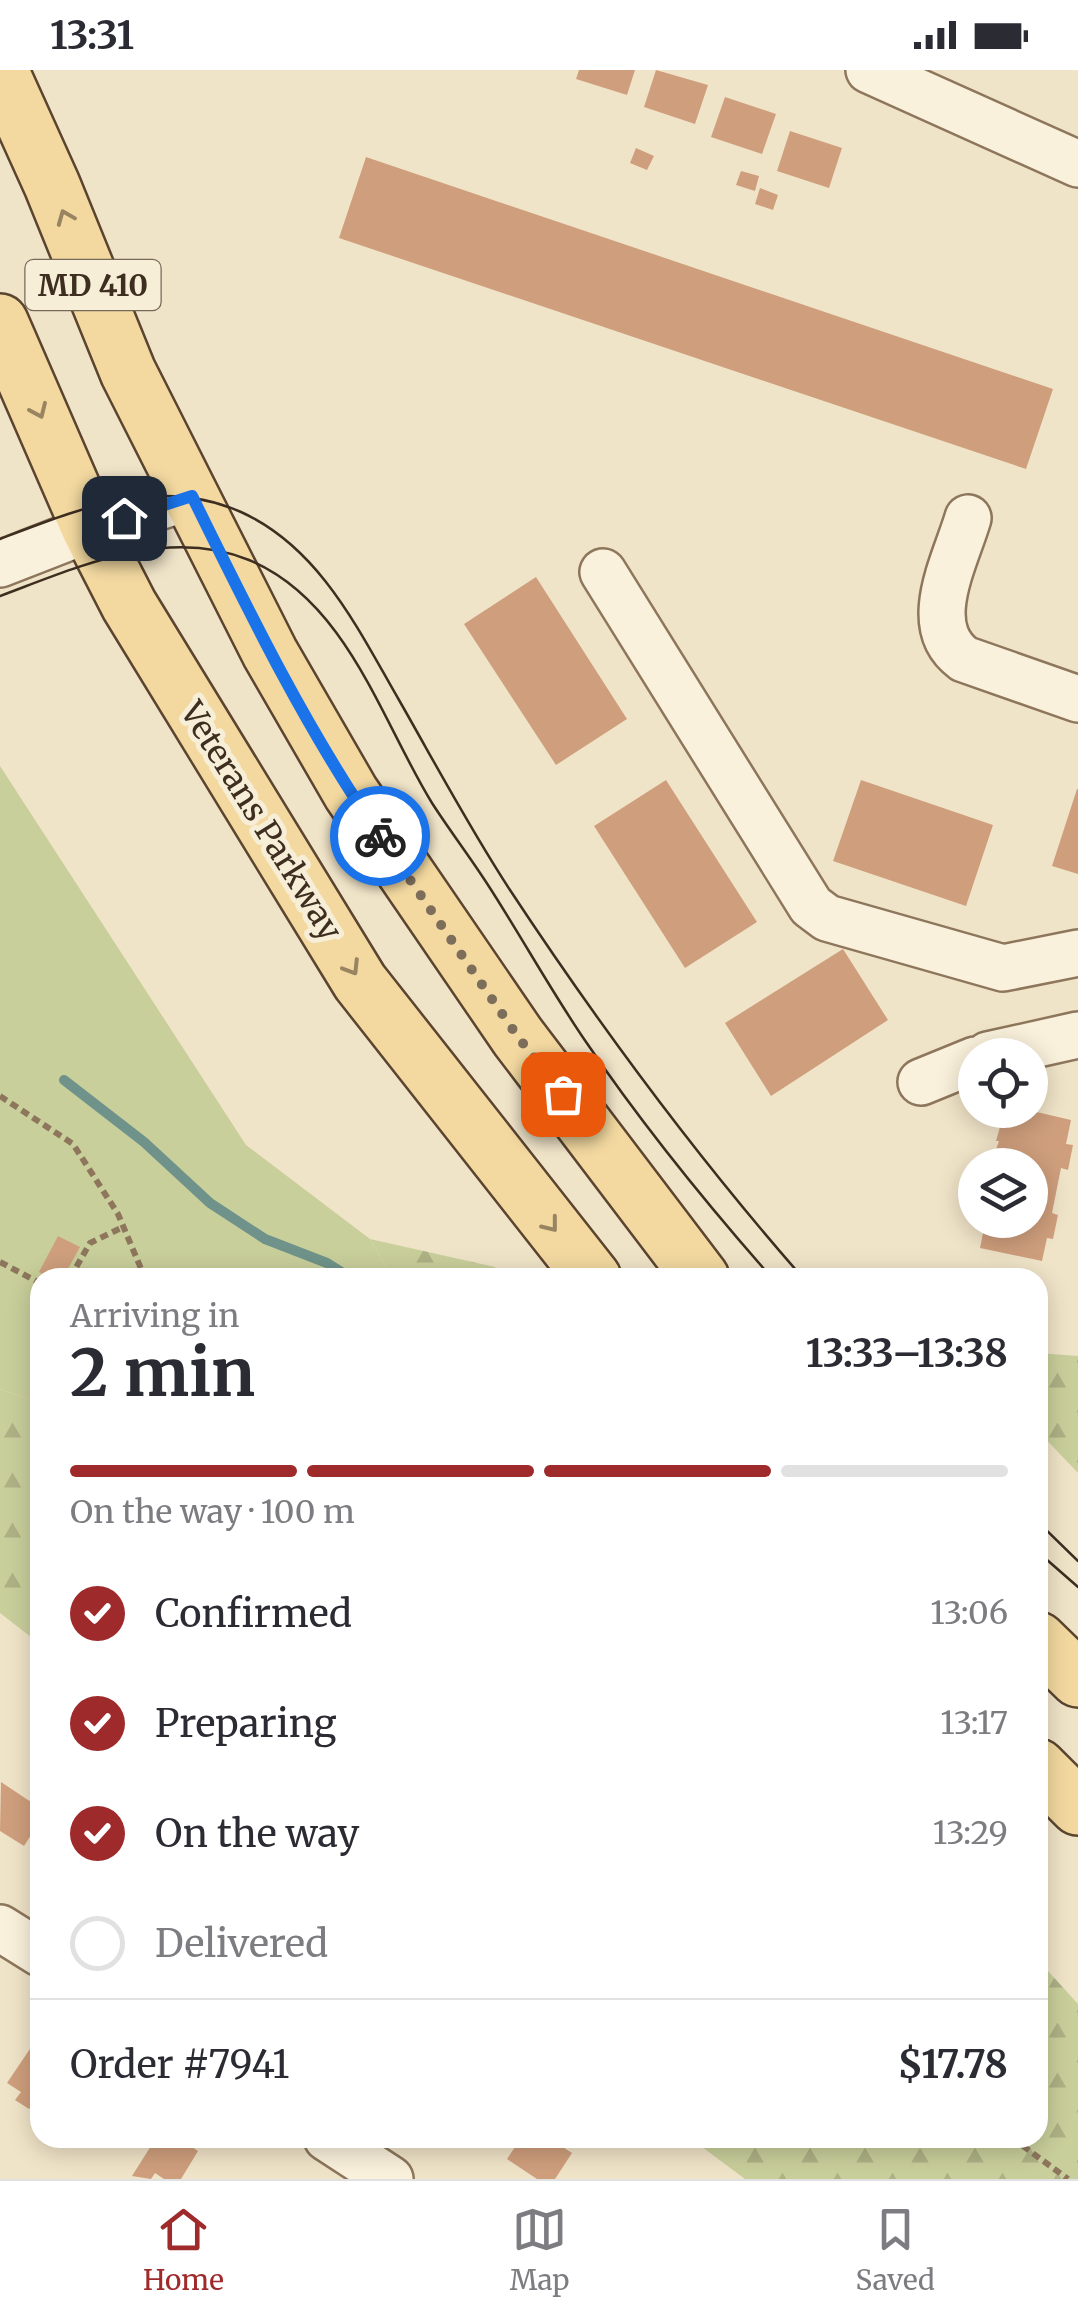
<!DOCTYPE html>
<meta charset="utf-8">
<style>
:root{--surface:#fff;--page:#f2f2f3;--text:#2b2b33;--muted:#7c7c81;--line:#e1e1e2;--accent:#9e2a2b}
body{margin:0;font-family:Merriweather,serif;background:var(--page);color:var(--text);height:100vh;display:flex;flex-direction:column;font-size:38px;white-space:nowrap}
*{box-sizing:border-box;margin:0}
p{font-size:32px;color:var(--muted)}
.icon{flex:none;width:55px;height:55px;fill:none;stroke:currentColor;stroke-width:2;stroke-linecap:round;stroke-linejoin:round}
.map{position:relative;flex:1;overflow:hidden}
.details{position:absolute;left:30px;top:1198px;width:1018px;height:880px;display:flex;flex-direction:column;background:var(--surface);border-radius:30px;box-shadow:0 5px 25px #0003}
.details>*{flex:none}
.fabs{position:absolute;left:958px;top:968px;display:grid;gap:20px}
.fabs a{display:grid;place-items:center;width:90px;height:90px;border-radius:50%;background:var(--surface);box-shadow:0 5px 25px #0003;font-size:50px}
.pin{position:absolute;display:grid;place-items:center;width:85px;height:85px;color:#fff;margin:-42px;border-radius:20px;box-shadow:0 5px 15px #0006}
.courier{position:absolute;display:grid;place-items:center;width:100px;height:100px;margin:-50px;border:8px solid #1a73e8;border-radius:50%;background:#fff;color:#222;box-shadow:0 2px 12px #0007}
.overview em{font-style:normal;font-weight:700}
.overview div{display:flex;flex-direction:column-reverse}
.overview{display:flex;align-items:center;justify-content:space-between;height:170px;padding:0 40px}
h1{font-size:65px;font-weight:700;line-height:75px}
.bar{display:grid;grid-template-columns:repeat(4,1fr);gap:15px 10px;align-content:center;height:120px;padding:0 40px}
.bar i{height:12px;border-radius:8px;background:var(--line)}
.bar .on{background:var(--accent)}
.bar p{grid-column:span 4}
.line{display:flex;align-items:center;gap:25px;padding:0 40px;border-top:2px solid var(--line)}
.line div{flex:1}
ol{padding:0 40px;list-style:none}
li{display:flex;align-items:center;gap:30px;height:110px}
li p{margin-inline-start:auto}
li .icon{padding:10px;border-radius:50%;background:var(--accent);color:#fff;stroke-width:4}
li:last-child{color:var(--muted)}
li i{width:55px;height:55px;border:5px solid var(--line);border-radius:50%}
.status{display:flex;justify-content:space-between;align-items:center;height:70px;padding:0 50px;background:var(--surface);direction:ltr}
.status svg{height:28px;fill:currentColor}
.tab-bar{display:flex;justify-content:space-around;align-items:center;height:140px;border-top:2px solid var(--line);background:var(--surface);font-size:28px;color:var(--muted)}
.tab-bar a{display:grid;justify-items:center;gap:5px}
.tab-bar .on{color:var(--accent)}
.map>svg:first-child{display:block}
.green{fill:#c9cf9b}
.forest{fill:url(#forest-firs)}
.lines{fill:none;stroke-linecap:round;stroke-linejoin:round}
.stream{stroke:#6f938a;stroke-width:10}
.building{fill:#cf9f7d}
.minor-casing{stroke:#8d765c;stroke-width:50}
.major-casing{stroke:#5b4430;stroke-width:60}
.path{stroke:#8d765c;stroke-width:6;stroke-dasharray:8 5;stroke-linecap:butt}
.minor{stroke:#faf1dc;stroke-width:45}
.major{stroke:#f3d9a0;stroke-width:55}
.tram{stroke:#3d2e20;stroke-width:2.5}
.oneway{stroke:#988460}
.done{stroke:#7c6e5b;stroke-width:10;stroke-dasharray:0 18}
.route{stroke:#1a73e8;stroke-width:12}
.labels{text-anchor:middle;dominant-baseline:central;stroke-width:10;stroke-linejoin:round;paint-order:stroke}
.shield{fill:#f7eed8;stroke:#756857;stroke-width:2.5}
.shield-label{font-size:30px;font-weight:bold;fill:#3d2e20}
.street-label{font-size:32px;fill:#3d2e20;stroke:#f7eed8}
</style>
<div class="status"><b>13:31</b><svg viewBox="0 0 49 12"><path d="M0 12V9h3v3zM5 12V6h3v6zM10 12V3h3v9zM15 12V0h3v12zM26 1h20v11H26zM47 4h2v5h-2z"/></svg></div>
<div class="map">
<svg width="1078" height="2109" viewBox="0 0 1078 2109">
<defs>
<pattern id="forest-firs" width="22" height="20" patternUnits="userSpaceOnUse" patternTransform="scale(2.5)"><rect width="22" height="20" fill="#c9cf9b"/><path d="M5 1l3.5 6h-7zM16 11l3.5 6h-7z" fill="#aeb285"/></pattern>
</defs>
<rect width="100%" height="100%" fill="#f0e4c8"/>
<!-- green -->
<path class="green" d="M0 696 246 1075 370 1169 392 1207 40 1208V1333L0 1319Z"/>
<!-- forest -->
<path class="forest" d="M370 1169 495 1197 503 1207H392Z
M1038 1283 1078 1286V1403L1038 1361Z
M0 1319 40 1333V1574L0 1543Z
M1038 1890 1078 1934V2109H745L690 2068H1038Z"/>
<g class="lines">
<!-- stream -->
<path class="stream" d="M64 1010 144 1072 210 1133 265 1169 327 1193 351 1208"/>
</g>
<!-- building -->
<path class="building" d="M579 0H635L627 25 576 9Z
M656 0 708 15 695 54 644 37Z
M725 27 776 44 762 84 711 67Z
M790 61 842 78 829 118 777 101Z
M636 78 654 86 647 100 630 93Z
M366 87 1053 319 1026 399 339 168Z
M741 101 759 106 755 121 736 115Z
M760 118 778 125 773 140 755 134Z
M536 507 627 649 556 695 464 554Z
M666 710 757 852 685 898 594 756Z
M861 710 993 755 966 836 833 791Z
M1077 719H1078V804L1052 796Z
M843 879 888 950 771 1026 725 953Z
M1009 1040H1028L1071 1050 1066 1074 1073 1075 1068 1100 1061 1098 1052 1143 1058 1145 1053 1169 1047 1168 1042 1191 980 1178 984 1158 979 1157 980 1150H1030V1095H997L999 1089 993 1088 999 1071H996L1000 1057 1005 1058Z
M58 1166 80 1177 63 1208H50L39 1202Z
M1 1712 40 1738V1751L24 1776 0 1761Z
M40 1964V2032L36 2030 29 2039 15 2030 21 2022 7 2013Z
M156 2068H188L185 2072 198 2081 181 2109H164L155 2103 151 2109 132 2106Z
M532 2068H549L572 2083 555 2109H537L507 2089 519 2071 526 2075Z"/>
<g class="lines">
<defs>
<path id="minor" d="M869 0 1078 94
M968 448C955 492 919 556 964 589L1078 629
M0 494 90 459 192 426
M603 502 811 836 827 848 1003 898 1078 883
M988 985 1078 965
M921 1012 975 990
M0 1858 40 1883
M327 2068 390 2109"/>
<path id="major" d="M0 0 52 115 128 302 270 583 351 723 518 967 701 1208
M0 252 90 459 129 535 360 912 593 1208
M1038 1570 1078 1609
M1038 1697 1078 1737"/>
</defs>
<!-- minor casing -->
<use href="#minor" class="minor-casing"/>
<!-- major casing -->
<use href="#major" class="major-casing"/>
<!-- path -->
<path class="path" d="M0 1026 73 1074 118 1144 145 1208
M0 1192 40 1213
M70 1208 90 1173 123 1157
M1012 2068 1068 2109"/>
<!-- minor -->
<use href="#minor" class="minor"/>
<!-- major -->
<use href="#major" class="major"/>
<!-- tram -->
<path class="tram" d="M0 469C79 439 159 405 241 442 320 478 358 559 399 630 435 693 470 759 510 820 599 955 696 1086 803 1208
M0 526C78 497 166 456 249 490 347 531 381 650 432 733 450 761 470 787 488 815 521 866 550 919 584 969 641 1053 705 1132 772 1208
M1038 1452 1078 1491
M1038 1482 1078 1517"/>
</g>
<!-- one-way arrows -->
<defs><path id="oneway-chevron" d="M-2-3.5L2.5 0L-2 3.5" fill="none" stroke-width="1.6" stroke-linecap="round" stroke-linejoin="round" transform="scale(2.5)"/></defs>
<g class="oneway">
<use href="#oneway-chevron" transform="translate(65 147) rotate(-112)"/>
<use href="#oneway-chevron" transform="translate(39 341) rotate(66)"/>
<use href="#oneway-chevron" transform="translate(352 898) rotate(58)"/>
<use href="#oneway-chevron" transform="translate(551 1155) rotate(52)"/>
</g>
<g class="lines">
<!-- done -->
<path class="done" d="M380 766 518 967 563 1024"/>
<!-- route -->
<path class="route" d="M124 448 192 426C249 542 306 659 380 766"/>
</g>
<g class="labels">
<!-- shield labels -->
<rect class="shield" x="25.5" y="190" width="135" height="50" rx="8"/>
<g class="shield-label">
<text x="93" y="215">MD 410</text>
</g>
<!-- street labels -->
<g class="street-label">
<text transform="translate(261 751) rotate(58)">Veterans Parkway</text>
</g>
</g>
</svg>
<div class="fabs">
<a><svg class="icon" aria-label="locate" viewBox="0 0 24 24"><circle cx="12" cy="12" r="6"/><path d="M12 2v4M12 18v4M2 12h4M18 12h4"/></svg></a>
<a><svg class="icon" aria-label="layers" viewBox="0 0 24 24"><path d="M12 4l9 5-9 5-9-5zM3 14l9 5 9-5"/></svg></a>
</div>
<div class="pin" style="left:563px;top:1024px;background:#ea580c"><svg class="icon" aria-label="bag" viewBox="0 0 24 24"><path d="M5 8h14l-1 12H6zM9 8a3 3 0 0 1 6 0"/></svg></div>
<div class="pin" style="left:124px;top:448px;background:#1f2937"><svg class="icon" aria-label="home" viewBox="0 0 24 24"><path d="M3 11l9-7 9 7M6 9v11h12V9"/></svg></div>
<div class="courier" style="left:380px;top:766px"><svg class="icon" aria-label="bike" viewBox="0 0 24 24"><circle cx="6" cy="16" r="4"/><circle cx="18" cy="16" r="4"/><path d="M6 16l4-8h5l3 8M10 8l3 8H6M13 5h3"/></svg></div>
<section class="details">
<div class="overview"><div><h1>2 min</h1><p>Arriving in</p></div><em>13:33–13:38</em></div>
<div class="bar"><i class="on"></i><i class="on"></i><i class="on"></i><i></i><p>On the way · 100 m</p></div>
<ol>
<li><svg class="icon" aria-label="check" viewBox="0 0 24 24"><path d="M5 12l5 5 9-10"/></svg>Confirmed<p>13:06</p></li>
<li><svg class="icon" aria-label="check" viewBox="0 0 24 24"><path d="M5 12l5 5 9-10"/></svg>Preparing<p>13:17</p></li>
<li><svg class="icon" aria-label="check" viewBox="0 0 24 24"><path d="M5 12l5 5 9-10"/></svg>On the way<p>13:29</p></li>
<li><i></i>Delivered</li>
</ol>
<div class="line" style="height:130px"><div>Order #7941</div><b>$17.78</b></div>
</section>
</div>
<nav class="tab-bar">
<a class="on"><svg class="icon" aria-label="home" viewBox="0 0 24 24"><path d="M3 11l9-7 9 7M6 9v11h12V9"/></svg>Home</a>
<a><svg class="icon" aria-label="map" viewBox="0 0 24 24"><path d="M3 6l6-2 6 2 6-2v14l-6 2-6-2-6 2zM9 4v14M15 6v14"/></svg>Map</a>
<a><svg class="icon" aria-label="saved" viewBox="0 0 24 24"><path d="M7 4h10v16l-5-4-5 4z"/></svg>Saved</a>
</nav>
